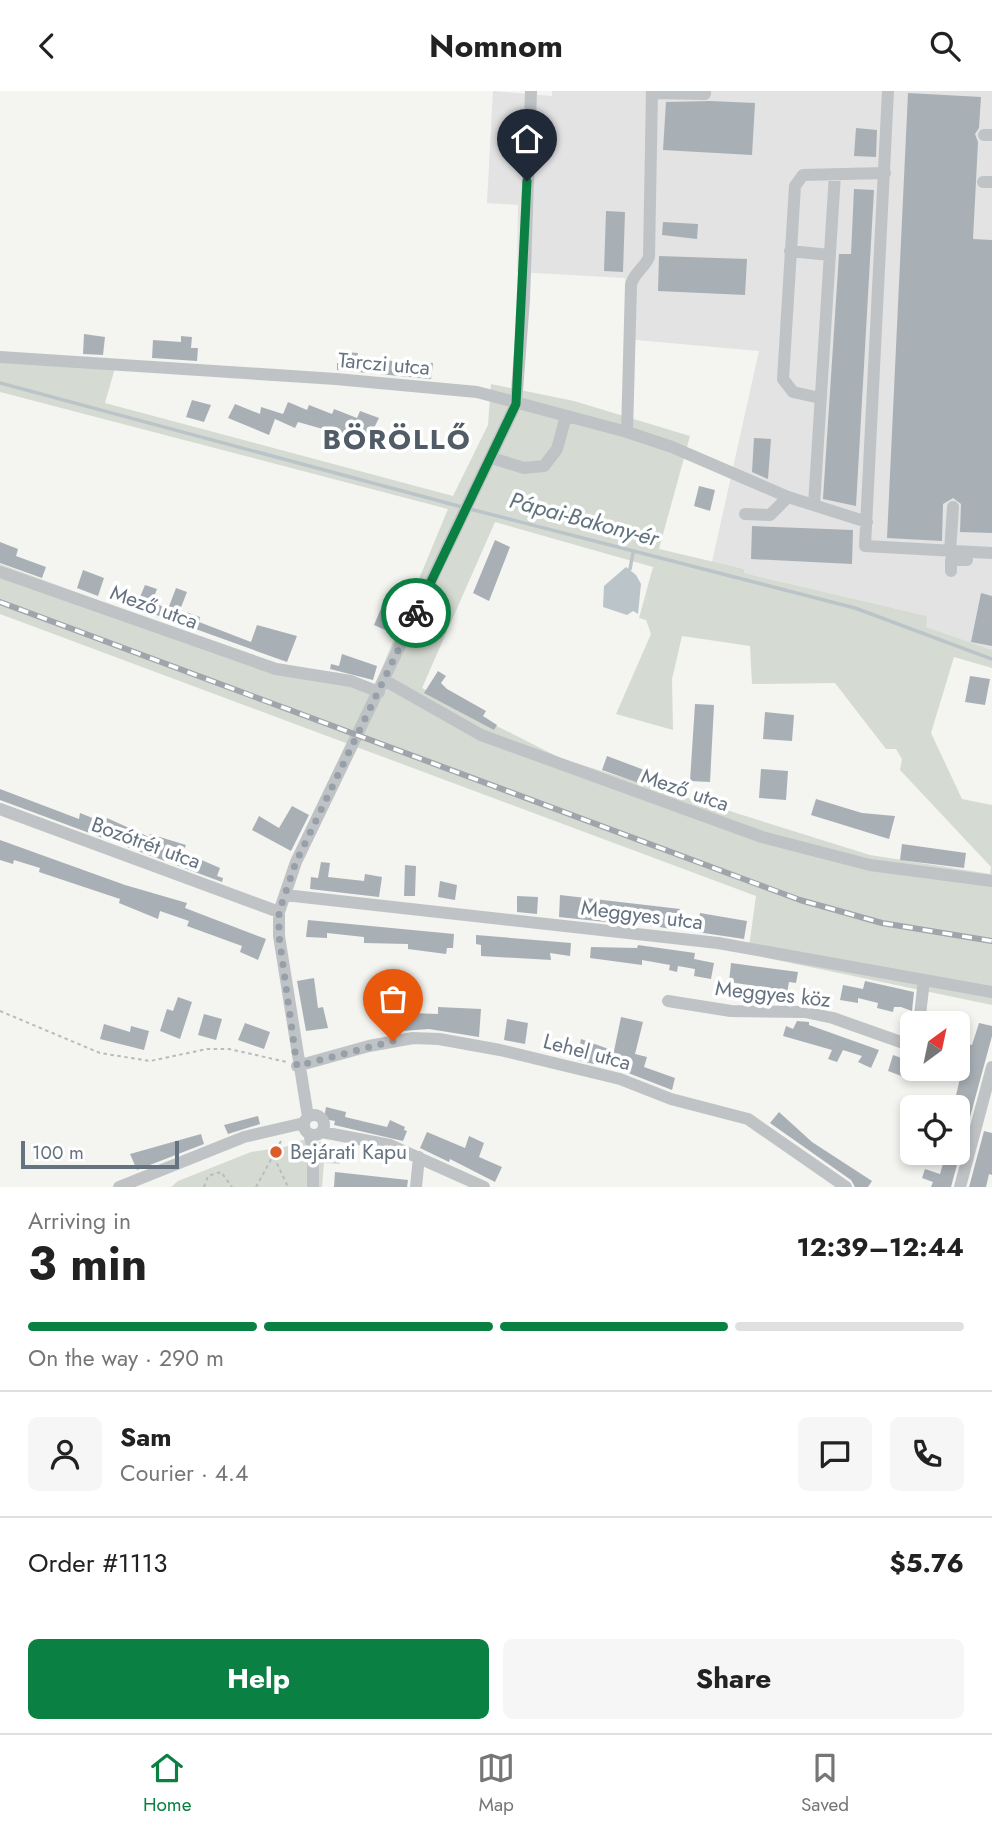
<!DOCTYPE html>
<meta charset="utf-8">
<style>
:root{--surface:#fff;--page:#f6f6f6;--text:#222;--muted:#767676;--line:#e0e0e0;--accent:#0b8043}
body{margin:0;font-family:Jost,sans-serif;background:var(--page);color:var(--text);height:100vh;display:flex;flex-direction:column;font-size:26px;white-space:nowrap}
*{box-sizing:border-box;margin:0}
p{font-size:23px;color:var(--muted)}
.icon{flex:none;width:38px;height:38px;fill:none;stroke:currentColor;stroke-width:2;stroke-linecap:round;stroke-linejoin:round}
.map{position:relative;height:1096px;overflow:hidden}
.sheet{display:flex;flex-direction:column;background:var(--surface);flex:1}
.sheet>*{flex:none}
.needle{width:46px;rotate:33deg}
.tools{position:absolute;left:900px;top:920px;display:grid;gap:14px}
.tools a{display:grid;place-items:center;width:70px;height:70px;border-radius:10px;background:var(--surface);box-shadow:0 4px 10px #0003;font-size:35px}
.scale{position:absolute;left:21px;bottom:18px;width:158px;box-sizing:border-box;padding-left:7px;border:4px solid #657280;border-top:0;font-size:19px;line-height:24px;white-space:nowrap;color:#657280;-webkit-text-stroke:5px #fff;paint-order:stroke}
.pin{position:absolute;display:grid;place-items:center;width:60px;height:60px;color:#fff;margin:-72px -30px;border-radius:50% 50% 50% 0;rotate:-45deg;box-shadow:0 0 7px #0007}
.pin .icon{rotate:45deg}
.courier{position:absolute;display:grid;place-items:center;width:70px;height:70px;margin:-35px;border:5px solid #0b8043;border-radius:50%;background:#fff;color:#222;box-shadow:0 2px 9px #0007}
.head em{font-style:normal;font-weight:700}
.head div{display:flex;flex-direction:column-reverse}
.head{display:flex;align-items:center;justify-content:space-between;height:119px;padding:0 28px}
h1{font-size:46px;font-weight:700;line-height:52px}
.bar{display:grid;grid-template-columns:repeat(4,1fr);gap:10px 7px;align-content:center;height:84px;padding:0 28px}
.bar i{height:9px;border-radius:5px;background:var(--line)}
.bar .current{background:var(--accent)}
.bar p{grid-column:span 4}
.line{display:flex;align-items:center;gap:18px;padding:0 28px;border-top:2px solid var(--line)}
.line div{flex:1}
.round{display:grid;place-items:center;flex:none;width:74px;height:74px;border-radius:10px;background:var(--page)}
.primary-button{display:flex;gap:14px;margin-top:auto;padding:14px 28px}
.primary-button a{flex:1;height:80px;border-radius:10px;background:var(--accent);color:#fff;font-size:28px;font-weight:700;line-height:80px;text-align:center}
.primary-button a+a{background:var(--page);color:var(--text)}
header{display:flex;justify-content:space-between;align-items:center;height:91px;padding:0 28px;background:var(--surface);font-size:32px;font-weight:700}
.tab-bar{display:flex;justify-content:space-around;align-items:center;height:98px;border-top:2px solid var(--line);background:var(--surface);font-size:19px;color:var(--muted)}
.tab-bar a{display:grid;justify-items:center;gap:4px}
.tab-bar .current{color:var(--accent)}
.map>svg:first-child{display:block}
.built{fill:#e2e3e2}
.green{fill:#d5dbd2;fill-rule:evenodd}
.water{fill:#bbc4c9}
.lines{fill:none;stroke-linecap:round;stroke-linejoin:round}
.stream{stroke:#bbc4c9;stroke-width:3.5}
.building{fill:#a9b0b5}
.path{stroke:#b9bbbd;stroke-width:2;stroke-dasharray:3.5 3.5;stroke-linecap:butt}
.minor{stroke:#bfc3c6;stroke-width:12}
.rail-casing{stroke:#a1a5ab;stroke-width:6}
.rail{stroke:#fff;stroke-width:3.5;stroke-dasharray:10;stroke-linecap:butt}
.done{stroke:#97a0a8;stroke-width:7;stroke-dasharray:0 12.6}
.route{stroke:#0b8043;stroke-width:9}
.poi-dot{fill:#db5e2a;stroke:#fff;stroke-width:2.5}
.labels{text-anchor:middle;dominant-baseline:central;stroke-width:7;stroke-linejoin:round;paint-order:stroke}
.street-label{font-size:21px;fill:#657280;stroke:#fff}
.poi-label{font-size:21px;fill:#657280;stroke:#fff;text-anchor:start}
.water-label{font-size:23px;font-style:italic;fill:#60747e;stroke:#fff}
.district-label{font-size:28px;font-weight:bold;letter-spacing:2px;fill:#525c66;stroke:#fff}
</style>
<header><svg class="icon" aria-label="back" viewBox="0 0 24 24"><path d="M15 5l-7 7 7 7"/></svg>Nomnom<svg class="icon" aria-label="search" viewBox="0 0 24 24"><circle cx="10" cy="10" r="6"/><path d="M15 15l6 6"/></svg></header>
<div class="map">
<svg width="992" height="1096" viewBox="0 0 992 1096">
<rect width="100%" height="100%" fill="#f4f4f1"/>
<!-- built -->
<path class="built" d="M493 0 552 5V0H992V559L925 536 927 525 744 482V478L712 471 759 260 625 248V187L517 181 518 114 487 112Z"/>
<!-- green -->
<path class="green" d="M0 262 117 270 105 312 453 405 488 334 491 293 574 310 690 345 659 458 744 478V482L927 525 926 536 992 559V577L954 566 931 642 962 708 992 714V914L748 863 756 805 0 523V473L271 573 375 594 448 418 0 301ZM495 431 653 476 639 527 646 529 651 543 616 623 673 639 672 588 682 545 750 555 752 593 835 592 886 658H896L902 668 900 679 991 776 990 783 870 764 560 667 422 597Z
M302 1049 322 1051 339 1057 340 1073 324 1072 322 1096H171L178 1090 251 1061 285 1056Z"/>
<!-- water -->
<path class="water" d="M626 476 636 484 641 493 638 523 633 520 627 524 603 516 604 495Z"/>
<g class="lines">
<!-- stream -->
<path class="stream" d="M0 292 462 416
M470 418 855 517 992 568
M630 478 633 462"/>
</g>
<!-- building -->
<path class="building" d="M908 2 981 6 979 37 975 43 978 51 973 148 992 149V442L960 441 961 413 953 407 943 413 942 450 887 447Z
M710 10 755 12 752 64 663 59 666 11Z
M856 37 877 39 876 66 854 65Z
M854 98 874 99 856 415 823 408 839 163H851Z
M606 120 625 121 623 181 604 180Z
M663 131 698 133 697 148 662 144Z
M659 165 747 168 745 204 658 200Z
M84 243 105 246 103 264 83 263Z
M181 245 192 246 191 257H198L197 270 152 267 153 249 181 251Z
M345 261 358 262 357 268 433 272 431 288 337 279V272H344Z
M192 309 211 314 204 331 186 326Z
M288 311 307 319 309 314 332 323 334 318 357 327 360 320 379 327 370 345 347 337 344 344 298 331 295 337 275 328 269 344 228 327 235 313 260 323 261 316 283 323Z
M754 347 771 348 768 388 752 381Z
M699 395 715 399 710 420 694 415Z
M752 435 853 439 852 473 751 468Z
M495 449 510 456 489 510 473 502Z
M0 451 18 458 16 465 46 476 42 487 0 472Z
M83 479 104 487 98 505 77 497Z
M145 494 157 498 152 511 168 518 176 497 187 501 180 519 200 526 199 531 251 551 257 534 297 545 287 571 123 512 127 501 140 506Z
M981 502 992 505V555L971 551Z
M382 515 400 523 392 542 374 534Z
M342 563 377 575 373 589 330 578 331 573 339 575Z
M438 580 446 585 441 592 447 598 486 620 483 625 497 634 494 639 424 602Z
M970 585 990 588 985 614 965 611Z
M695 613 714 614 710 691 690 690Z
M765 621 794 624 792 650 763 648Z
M607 665 671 689 667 702 602 679Z
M761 678 788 680 786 709 759 707Z
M0 698 79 728 80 722 105 732 107 727 149 746 150 743 186 754 183 761 220 777 217 785 223 787 222 791 0 709Z
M816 708 862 722 895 725 889 748 811 724Z
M292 715 309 724 291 760 252 739 259 725 279 737Z
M0 749 125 794 187 812 185 817 266 848 258 869 240 861 242 855 187 835 189 830 160 820 158 828 119 812 120 808 39 781 40 777 14 769 13 773 0 769Z
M902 753 966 762 964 777 900 769Z
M321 771 330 772 328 786 364 790 365 783 382 786 379 806 310 798 311 786 318 787Z
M405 774 416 775 415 805H404Z
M440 790 457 794 455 809 438 806Z
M560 804 680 818 677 839 607 827 606 831 559 826Z
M517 805 538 806 537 823 517 821Z
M700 822 747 830 744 848 697 841Z
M308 829 454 843 453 857H447L446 863 408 858V853L364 852V846L327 842V847L306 846Z
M476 844 571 852 570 865 550 862 551 869 481 865V854L476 853Z
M638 854 695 862 694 868 714 872 711 888 694 885 695 878 678 875 677 881 669 879 670 874 642 869V874L590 867 591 856 637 857Z
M731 872 798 881 796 892 789 891 785 912H772L775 898 729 891Z
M314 887 318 917 323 916 328 937 306 940 297 890Z
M865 890 914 901 912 920 901 916H894L893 921 877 917 878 912 858 907V912L840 909 843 894 863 898Z
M178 906 192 911 180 948 160 940 167 918 173 920Z
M438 916 481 918 479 946 429 938 389 941 388 921 438 923Z
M204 923 222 928 216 949 198 944Z
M621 926 643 931 635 963 647 966 644 976 675 987 672 999 623 980 577 969 581 948 614 960Z
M507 928 528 932 525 953 504 949Z
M797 930 809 931V934L879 959 871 977 858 971 862 965 843 959 837 971 828 968 832 959 783 945 786 935 793 938Z
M245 932 270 941 264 958 238 949Z
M979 932 992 935V945L951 1096H931L933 1091 922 1087 925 1078 940 1083 946 1062H957V1017L954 1013 968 953 972 954Z
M104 933 130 941 131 935 149 940 144 959 100 948Z
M893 964 910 970 904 986 888 980Z
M326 1016 346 1021 345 1026 387 1036 390 1029 405 1036 404 1039 407 1040 403 1050 334 1034 335 1030 324 1028Z
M779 1021 812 1051 872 1090 868 1096H855L851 1089 770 1032Z
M258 1025 260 1033 228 1043 224 1034Z
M984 1040 992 1042V1084L989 1083 986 1096H969Z
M427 1041 465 1057 469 1045 484 1052 479 1066 502 1076 495 1091 450 1068 449 1071 420 1057Z
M201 1043 204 1053 137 1079 130 1063Z
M335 1081 408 1089 407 1096H334Z"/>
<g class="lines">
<!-- path -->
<path class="path" d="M0 920 100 962 150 970 207 958H229L287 971
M274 1066 288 1096
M204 1096 208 1085 221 1081 232 1096
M256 1096 281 1050"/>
<!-- minor -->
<path class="minor" d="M888 0 865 455 992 462
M652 2 705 3V0
M984 44H992
M983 91H992
M790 160 830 164
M0 266 336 288 477 301 627 341 672 356 788 406 867 431
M820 307 793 301 783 288 795 95 803 84 885 82
M627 341 631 194C634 181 644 178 649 166L652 0
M492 367 524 377 544 375 557 358 566 325
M814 414 835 83
M745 423 770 424 788 406
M950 460 953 416
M951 480V469H967
M0 481 276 578 351 590 379 601
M384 589 481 644 762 746 870 774 992 790
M0 718 279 821
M285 804 718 852 992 901
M668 910 731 920 805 921 833 927 912 955
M919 933 924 889
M297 975 369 955 413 947 439 948 500 959 620 988 671 1008 748 1028 846 1096
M304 1034a10 10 0 1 1 20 0a10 10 0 1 1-20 0Z
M308 1026 279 845V821L296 771 516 313 524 208 531 0
M322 1041 390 1054 484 1096
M309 1043 313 1057V1096
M119 1096 244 1046 304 1032
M416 1096 419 1066
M960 1096 992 976"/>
<defs>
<path id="rail" d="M0 511 800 809 882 832 992 850"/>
</defs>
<!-- rail casing -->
<use href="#rail" class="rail-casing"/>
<!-- rail -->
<use href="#rail" class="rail"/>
</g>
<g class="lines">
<!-- done -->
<path class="done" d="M393 950 297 975 279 845V821L296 771 416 522"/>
<!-- route -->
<path class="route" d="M416 522 516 313 527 90"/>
</g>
<!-- markers -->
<circle class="poi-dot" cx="276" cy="1061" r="7"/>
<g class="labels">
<!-- street labels -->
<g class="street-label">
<text transform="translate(384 273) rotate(5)">Tarczi utca</text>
<text transform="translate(154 516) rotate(20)">Mező utca</text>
<text transform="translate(685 699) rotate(19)">Mező utca</text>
<text transform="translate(146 752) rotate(20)">Bozótrét utca</text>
<text transform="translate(642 824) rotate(7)">Meggyes utca</text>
<text transform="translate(773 903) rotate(6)">Meggyes köz</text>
<text transform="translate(587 961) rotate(15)">Lehel utca</text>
</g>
<!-- poi labels -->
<g class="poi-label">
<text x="290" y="1061">Bejárati Kapu</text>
</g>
<!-- water labels -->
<g class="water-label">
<text transform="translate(584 428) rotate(15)">Pápai-Bakony-ér</text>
</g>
<!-- district labels -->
<g class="district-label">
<text x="397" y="348">BÖRÖLLŐ</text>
</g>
</g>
</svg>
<div class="tools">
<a><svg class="needle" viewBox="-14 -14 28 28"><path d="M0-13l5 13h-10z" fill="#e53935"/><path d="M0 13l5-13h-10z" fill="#767676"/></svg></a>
<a><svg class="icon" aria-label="locate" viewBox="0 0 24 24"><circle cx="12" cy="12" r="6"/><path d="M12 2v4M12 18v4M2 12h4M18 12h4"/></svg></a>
</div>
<div class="scale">100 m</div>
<div class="pin" style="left:393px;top:950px;background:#ea580c"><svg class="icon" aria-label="bag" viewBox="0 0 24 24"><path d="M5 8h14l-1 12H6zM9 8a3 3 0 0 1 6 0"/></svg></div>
<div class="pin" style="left:527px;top:90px;background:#1f2937"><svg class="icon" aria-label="home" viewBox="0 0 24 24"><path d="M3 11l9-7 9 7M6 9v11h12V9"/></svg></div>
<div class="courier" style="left:416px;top:522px"><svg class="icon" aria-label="bike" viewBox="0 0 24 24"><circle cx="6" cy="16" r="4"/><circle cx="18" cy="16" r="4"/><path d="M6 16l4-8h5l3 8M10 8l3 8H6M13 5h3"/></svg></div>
</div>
<section class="sheet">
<div class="head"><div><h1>3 min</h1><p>Arriving in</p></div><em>12:39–12:44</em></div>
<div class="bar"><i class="current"></i><i class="current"></i><i class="current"></i><i></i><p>On the way · 290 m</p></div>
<div class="line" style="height:126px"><a class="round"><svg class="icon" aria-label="person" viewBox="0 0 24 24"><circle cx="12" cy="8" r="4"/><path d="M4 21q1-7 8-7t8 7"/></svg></a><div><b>Sam</b><p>Courier · 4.4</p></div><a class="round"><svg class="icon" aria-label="chat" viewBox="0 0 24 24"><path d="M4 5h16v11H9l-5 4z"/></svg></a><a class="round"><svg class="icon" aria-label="phone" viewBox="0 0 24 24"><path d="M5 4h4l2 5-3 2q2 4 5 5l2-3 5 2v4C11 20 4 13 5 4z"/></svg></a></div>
<div class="line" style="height:91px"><div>Order #1113</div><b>$5.76</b></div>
<div class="primary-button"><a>Help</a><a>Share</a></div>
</section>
<nav class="tab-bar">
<a class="current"><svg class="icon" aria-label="home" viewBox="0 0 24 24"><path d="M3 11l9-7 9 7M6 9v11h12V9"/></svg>Home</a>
<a><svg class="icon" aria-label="map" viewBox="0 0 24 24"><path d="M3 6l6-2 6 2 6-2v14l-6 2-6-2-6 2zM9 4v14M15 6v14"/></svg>Map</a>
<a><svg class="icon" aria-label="saved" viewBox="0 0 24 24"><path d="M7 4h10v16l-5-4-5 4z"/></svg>Saved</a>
</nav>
